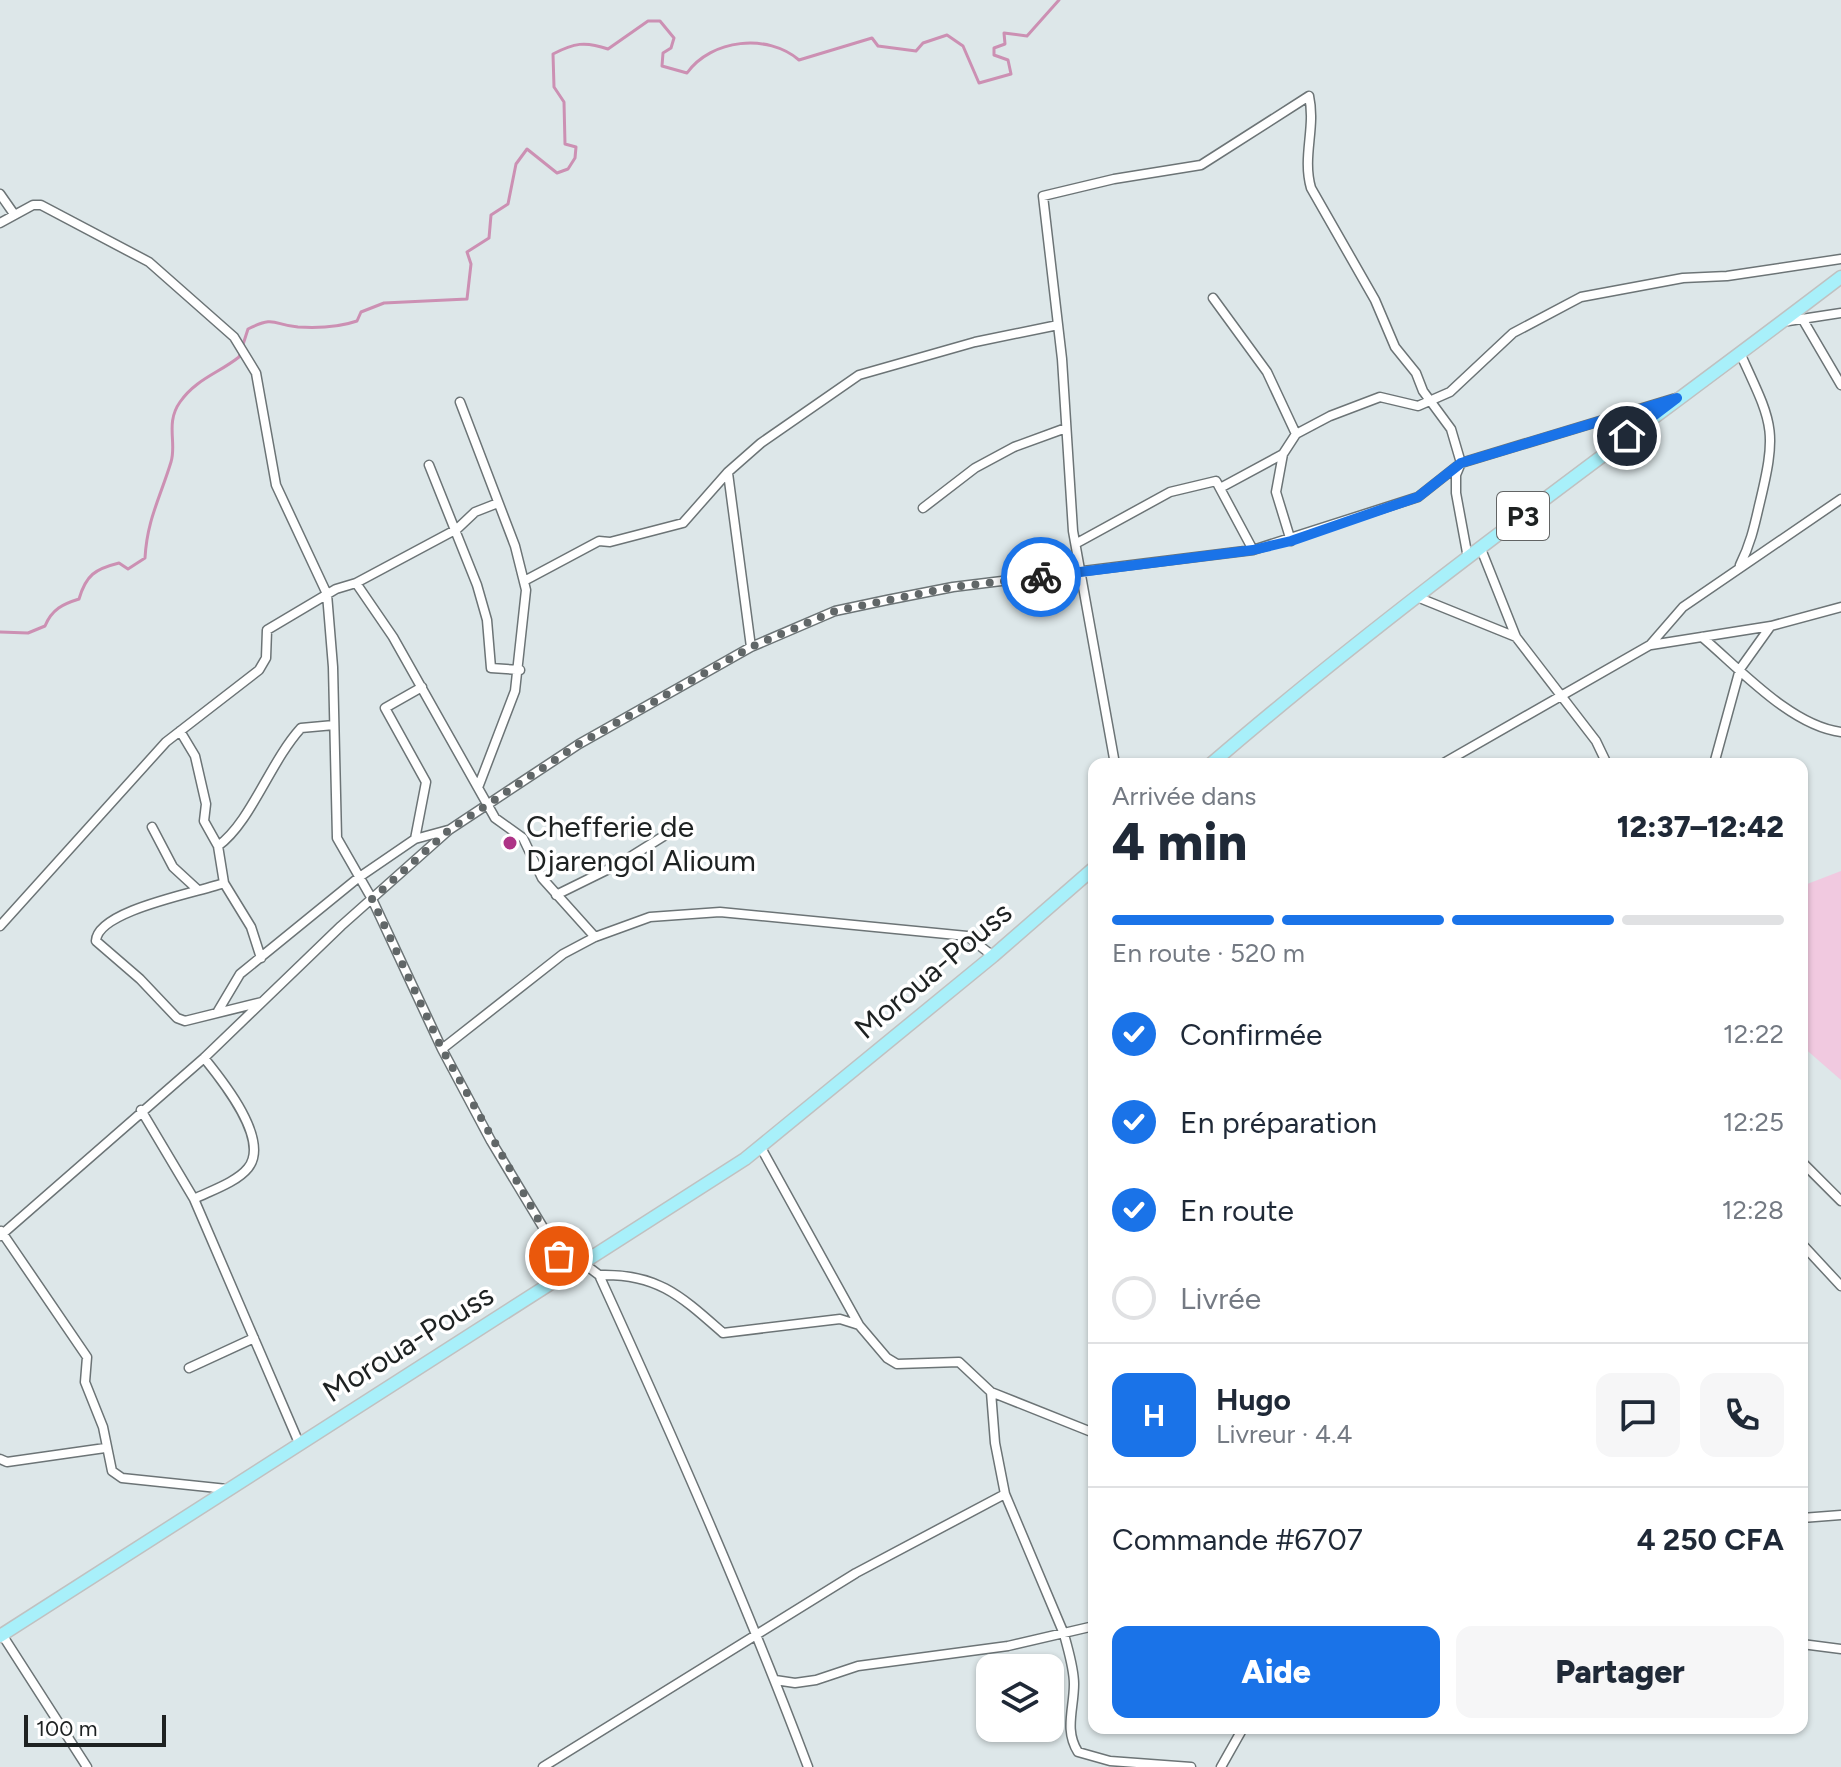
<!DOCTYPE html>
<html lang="fr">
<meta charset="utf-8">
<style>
:root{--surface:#fff;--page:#f6f6f7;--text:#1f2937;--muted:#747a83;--line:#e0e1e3;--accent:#1a73e8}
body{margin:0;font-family:Figtree,sans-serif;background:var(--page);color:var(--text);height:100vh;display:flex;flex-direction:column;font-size:30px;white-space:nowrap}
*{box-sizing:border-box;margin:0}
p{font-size:26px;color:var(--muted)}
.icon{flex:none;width:44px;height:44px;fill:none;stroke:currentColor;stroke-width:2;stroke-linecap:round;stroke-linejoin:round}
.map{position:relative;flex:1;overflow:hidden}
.drawer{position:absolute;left:1088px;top:758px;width:720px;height:976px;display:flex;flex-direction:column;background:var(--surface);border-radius:16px;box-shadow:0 2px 6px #0004}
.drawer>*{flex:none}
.buttons{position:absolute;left:976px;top:1654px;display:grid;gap:16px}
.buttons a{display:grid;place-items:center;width:88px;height:88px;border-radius:16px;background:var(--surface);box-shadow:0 2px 6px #0004;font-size:40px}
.scale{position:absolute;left:24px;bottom:20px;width:142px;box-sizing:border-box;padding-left:8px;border:4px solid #1e2222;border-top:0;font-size:22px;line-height:28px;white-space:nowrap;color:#1e2222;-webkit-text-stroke:6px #fff;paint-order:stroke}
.pin{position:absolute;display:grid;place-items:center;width:68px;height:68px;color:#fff;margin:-34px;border:4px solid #fff;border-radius:50%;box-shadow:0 2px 8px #0007}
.courier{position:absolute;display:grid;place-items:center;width:80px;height:80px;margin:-40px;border:6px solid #1a73e8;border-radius:50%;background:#fff;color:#222;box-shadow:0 2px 10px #0007}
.head em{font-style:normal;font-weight:800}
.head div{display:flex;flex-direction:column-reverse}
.head{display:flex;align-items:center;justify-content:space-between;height:136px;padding:0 24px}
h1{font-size:52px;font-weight:800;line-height:60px}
.bar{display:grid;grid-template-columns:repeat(4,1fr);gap:12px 8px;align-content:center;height:96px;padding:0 24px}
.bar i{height:10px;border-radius:6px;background:var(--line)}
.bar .selected{background:var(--accent)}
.bar p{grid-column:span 4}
.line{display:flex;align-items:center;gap:20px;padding:0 24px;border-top:2px solid var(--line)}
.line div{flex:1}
.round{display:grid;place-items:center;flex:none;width:84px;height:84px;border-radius:16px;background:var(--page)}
ol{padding:0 24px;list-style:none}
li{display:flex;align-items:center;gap:24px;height:88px}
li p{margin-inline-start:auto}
li .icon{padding:8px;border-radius:50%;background:var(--accent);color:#fff;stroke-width:4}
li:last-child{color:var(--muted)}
li i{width:44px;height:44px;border:4px solid var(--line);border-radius:50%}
.button{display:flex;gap:16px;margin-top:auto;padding:16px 24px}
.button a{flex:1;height:92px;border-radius:16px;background:var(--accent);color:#fff;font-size:32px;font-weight:800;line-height:92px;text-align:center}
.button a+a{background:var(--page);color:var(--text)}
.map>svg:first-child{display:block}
.green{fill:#f1c9e0}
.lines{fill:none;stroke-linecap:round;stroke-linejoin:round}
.stream{stroke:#cc90b3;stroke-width:3}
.street-casing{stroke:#6c7476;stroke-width:11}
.primary-casing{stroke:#c0c1c1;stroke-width:15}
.street{stroke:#fff;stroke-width:8}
.primary{stroke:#a8f0fa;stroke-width:12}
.done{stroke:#616768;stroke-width:8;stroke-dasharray:0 14.4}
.route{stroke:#1a73e8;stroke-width:10}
.poi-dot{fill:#ad3386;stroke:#fff;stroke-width:3}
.labels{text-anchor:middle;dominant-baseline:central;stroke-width:7;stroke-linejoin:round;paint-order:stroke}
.shield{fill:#fff;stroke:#626464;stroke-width:2}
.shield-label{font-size:28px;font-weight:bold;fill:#1e2222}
.poi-label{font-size:30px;fill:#1e2222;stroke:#fff;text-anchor:start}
.street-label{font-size:30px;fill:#1e2222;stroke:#fff}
</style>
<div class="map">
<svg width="1841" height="1767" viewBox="0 0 1841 1767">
<rect width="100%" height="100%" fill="#dde7e9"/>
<!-- green -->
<path class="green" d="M1841 871V1080L1802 1046V886Z"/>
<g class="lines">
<!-- stream -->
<path class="stream" d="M0 632 28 633 45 626C52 609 63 604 79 599 86 575 95 569 119 563L128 569 145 558C147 520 160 498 171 462 177 443 165 423 180 402 196 379 219 373 239 357L248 329C276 315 273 325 298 327 316 328 340 327 357 321L361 312 384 303 467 299 471 264 467 252 489 238 491 215 508 204 516 164 527 149 557 173 568 169 575 158 576 147 565 144 564 102 554 87 553 54C574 43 585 41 608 49L648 21H660L674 38 671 48 663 53 662 66 687 73C711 39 768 33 799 60L872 38 878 46 916 51 923 43 947 35 963 46 979 83 1011 74 1008 60 994 55V48L1005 44 1004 33 1027 36 1059 0"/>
<defs>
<path id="street" d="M0 194 14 214
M0 223 33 205H41L149 262 234 337 256 373 276 485 327 594 333 667 337 838 372 899 442 1049 491 1141 570 1272
M1213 298 1267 372 1296 434
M1803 320 1841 385
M1782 322 1841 313
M460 402 515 546 526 590 515 691 479 785
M1283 454 1276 492 1291 541
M429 465 477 585 487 620 491 668 520 670
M728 473 751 647
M1222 487 1283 454 1296 434 1330 416 1380 397 1418 406 1450 392 1513 333 1581 297 1683 278 1727 276 1841 259
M923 508 975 468 1014 447 1066 428
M1077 543 1170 492 1216 481 1253 550
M1481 549 1516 637 1596 741 1607 764
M1740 565C1750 545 1754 528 1759 506 1778 428 1773 425 1740 353
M526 580 599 541 610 542 683 523 728 472 761 443 859 375 975 342 1058 325
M356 583 393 637 495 818 523 838 542 878 595 937
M1417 597 1516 637
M1702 637C1740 669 1791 726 1841 732
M1651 645 1771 626 1841 607
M180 731 195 756 206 804 204 821 218 846
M1115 764 1073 531 1062 359 1043 196 1114 179 1201 165 1309 96C1316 128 1302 156 1311 188L1375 300 1395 347 1416 373 1423 391 1451 429 1461 463 1456 475V493L1468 558
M1442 764 1650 645 1683 607 1841 499
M1714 764 1740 669 1770 627
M152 827 173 867 198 890
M415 839 426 782 385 708 422 687
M224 883C200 892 97 910 96 941L140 979 177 1018 185 1021 262 1002
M556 895 619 864 667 834
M0 926 166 742 259 670 266 658 267 630 336 589 356 583 457 529 475 512 498 503
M261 958 251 927 224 883 218 846C251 822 270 762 301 728L334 725
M218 1011 240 974 358 878 415 839 448 830
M442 1049 563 954 595 937 650 917 720 912 967 936 993 956
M141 1110 194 1199 299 1443
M760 1146 859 1325
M1802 1162 1841 1201
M194 1199C210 1191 237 1182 248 1168 271 1140 221 1079 204 1058
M1 1231 87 1357 85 1382 103 1427 112 1471 122 1478 227 1489
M0 1236 204 1058 341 926 449 830 579 744 751 647 835 611 887 600 953 587 1253 550 1418 497 1461 463 1676 398
M1802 1244 1841 1286
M583 1263 599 1275C673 1437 745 1600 808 1767
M599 1275C657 1273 681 1296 723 1333L840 1319 859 1325 887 1358 897 1364 959 1362 991 1392 1094 1433
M189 1368 254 1338
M991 1392 995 1443 1005 1494 1064 1634C1068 1650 1074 1668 1074 1684 1074 1709 1064 1730 1078 1752L1110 1761 1191 1767
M0 1459 7 1462 105 1448
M1802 1518 1841 1515
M1 1633 87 1767
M1802 1644 1841 1649
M775 1680 795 1683 816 1680 858 1666 1008 1646 1094 1626
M543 1767 856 1573 1005 1494
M1221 1767 1243 1728"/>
<path id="primary" d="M1211 764C1412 591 1630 438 1841 277
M0 1636 745 1159 993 956 1094 868"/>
</defs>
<!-- street casing -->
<use href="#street" class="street-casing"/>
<!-- primary casing -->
<use href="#primary" class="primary-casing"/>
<!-- street -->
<use href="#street" class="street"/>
<!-- primary -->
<use href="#primary" class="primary"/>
</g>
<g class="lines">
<!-- done -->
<path class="done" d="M559 1256 442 1049 372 899 449 830 579 744 751 647 835 611 953 587 1041 577"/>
<!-- route -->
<path class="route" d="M1041 577 1253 550 1291 541 1418 497 1461 463 1677 398 1627 436"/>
</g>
<!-- markers -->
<circle class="poi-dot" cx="510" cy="843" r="8"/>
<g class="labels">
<!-- shield labels -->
<rect class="shield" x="1497" y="492" width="52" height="48" rx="6"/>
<g class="shield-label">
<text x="1523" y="516">P3</text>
</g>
<!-- poi labels -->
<g class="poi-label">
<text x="526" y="826">Chefferie de<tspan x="526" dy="34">Djarengol Alioum</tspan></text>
</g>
<!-- street labels -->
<g class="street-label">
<text transform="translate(933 970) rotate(-40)">Moroua-Pouss</text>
<text transform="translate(408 1343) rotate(-32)">Moroua-Pouss</text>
</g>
</g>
</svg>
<div class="buttons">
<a><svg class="icon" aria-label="layers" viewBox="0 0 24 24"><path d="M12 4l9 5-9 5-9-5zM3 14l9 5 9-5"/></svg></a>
</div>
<div class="scale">100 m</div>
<div class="pin" style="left:559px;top:1256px;background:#ea580c"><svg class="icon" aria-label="bag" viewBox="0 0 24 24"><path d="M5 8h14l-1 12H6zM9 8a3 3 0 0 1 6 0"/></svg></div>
<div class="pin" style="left:1627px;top:436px;background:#1f2937"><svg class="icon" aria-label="home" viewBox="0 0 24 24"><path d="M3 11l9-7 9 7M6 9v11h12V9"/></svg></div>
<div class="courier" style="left:1041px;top:577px"><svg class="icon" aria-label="bike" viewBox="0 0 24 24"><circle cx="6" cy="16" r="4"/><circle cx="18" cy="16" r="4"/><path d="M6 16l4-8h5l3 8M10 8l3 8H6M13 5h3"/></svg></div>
<section class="drawer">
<div class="head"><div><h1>4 min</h1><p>Arrivée dans</p></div><em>12:37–12:42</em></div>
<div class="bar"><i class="selected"></i><i class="selected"></i><i class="selected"></i><i></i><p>En route · 520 m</p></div>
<ol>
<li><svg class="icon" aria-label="check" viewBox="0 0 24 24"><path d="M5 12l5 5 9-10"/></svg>Confirmée<p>12:22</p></li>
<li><svg class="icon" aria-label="check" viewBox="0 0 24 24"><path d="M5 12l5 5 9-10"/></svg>En préparation<p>12:25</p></li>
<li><svg class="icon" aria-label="check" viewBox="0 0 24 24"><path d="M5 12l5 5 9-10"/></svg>En route<p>12:28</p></li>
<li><i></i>Livrée</li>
</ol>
<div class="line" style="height:144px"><b class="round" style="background:var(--accent);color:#fff">H</b><div><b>Hugo</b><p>Livreur · 4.4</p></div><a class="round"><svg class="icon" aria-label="chat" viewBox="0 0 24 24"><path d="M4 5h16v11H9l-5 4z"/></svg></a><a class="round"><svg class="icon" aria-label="phone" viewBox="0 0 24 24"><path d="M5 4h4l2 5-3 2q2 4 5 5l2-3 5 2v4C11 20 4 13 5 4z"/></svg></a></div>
<div class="line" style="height:104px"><div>Commande #6707</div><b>4 250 CFA</b></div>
<div class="button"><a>Aide</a><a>Partager</a></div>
</section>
</div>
